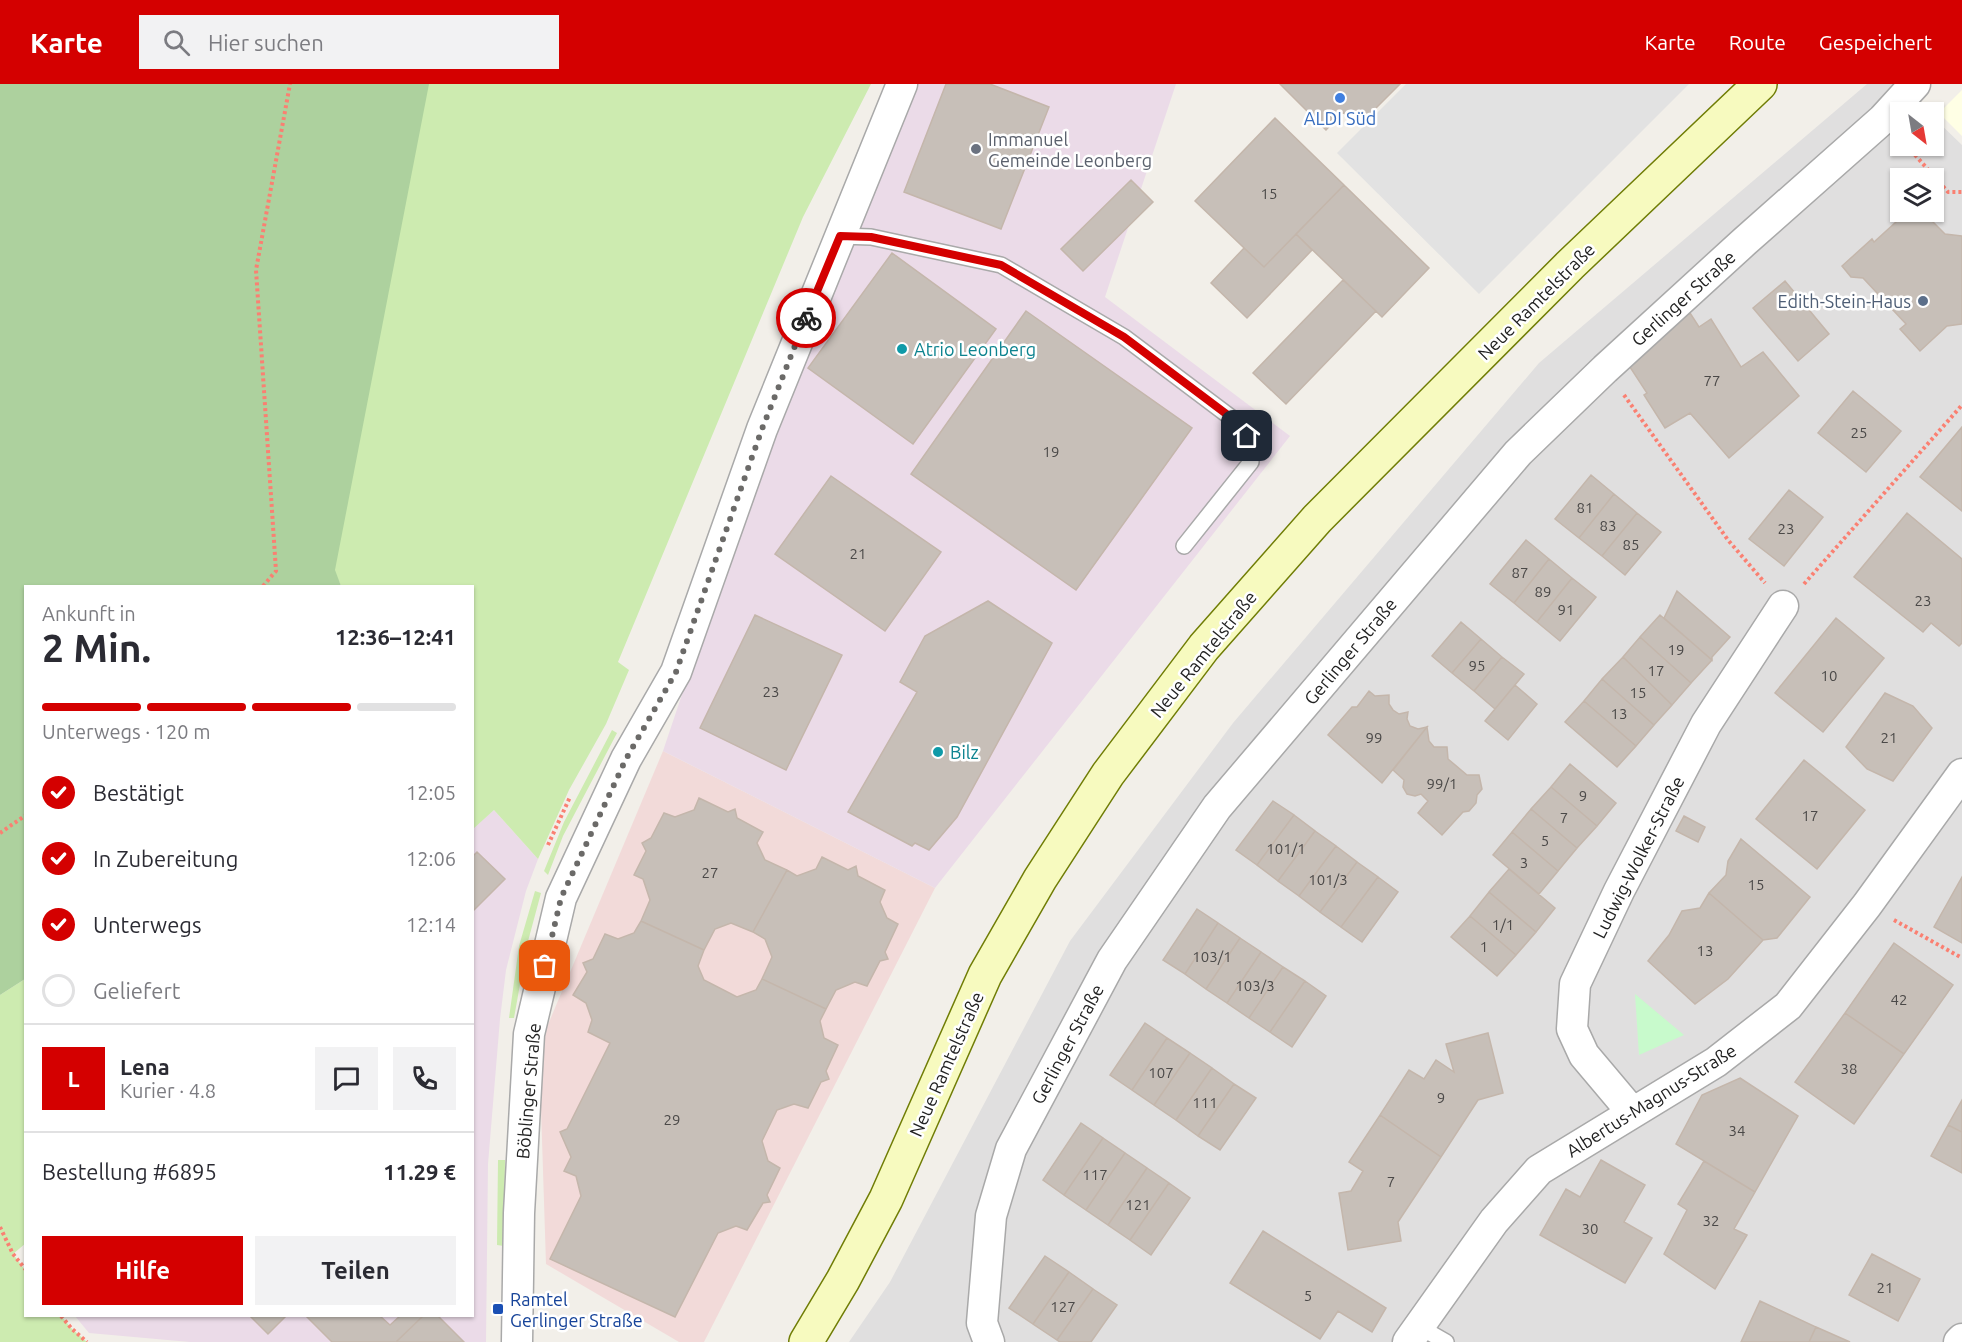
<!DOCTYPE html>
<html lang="de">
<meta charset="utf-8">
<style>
:root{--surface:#fff;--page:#f2f2f3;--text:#2b2b33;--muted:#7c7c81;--line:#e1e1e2;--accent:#d40000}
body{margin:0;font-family:Ubuntu,sans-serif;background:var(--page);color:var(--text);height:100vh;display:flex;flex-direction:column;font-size:22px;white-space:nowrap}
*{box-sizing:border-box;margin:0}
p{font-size:20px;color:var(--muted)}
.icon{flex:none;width:33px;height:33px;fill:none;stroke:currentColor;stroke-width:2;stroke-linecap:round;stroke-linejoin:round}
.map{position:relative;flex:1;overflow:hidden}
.details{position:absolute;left:24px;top:501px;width:450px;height:732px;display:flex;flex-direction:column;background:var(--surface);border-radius:0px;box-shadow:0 2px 4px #0004}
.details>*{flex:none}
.needle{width:39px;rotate:149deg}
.fabs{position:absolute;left:1890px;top:18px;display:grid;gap:12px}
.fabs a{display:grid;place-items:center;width:54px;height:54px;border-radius:0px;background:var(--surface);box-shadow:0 2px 4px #0004;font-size:30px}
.pin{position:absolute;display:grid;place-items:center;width:51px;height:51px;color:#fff;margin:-26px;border-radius:12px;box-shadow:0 3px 9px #0006}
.courier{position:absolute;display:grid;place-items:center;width:60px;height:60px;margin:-30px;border:4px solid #d40000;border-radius:50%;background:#fff;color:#222;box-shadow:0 2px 8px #0007}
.headline em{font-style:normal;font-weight:700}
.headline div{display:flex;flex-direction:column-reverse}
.headline{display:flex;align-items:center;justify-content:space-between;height:102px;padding:0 18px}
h1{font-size:39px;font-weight:700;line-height:45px}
.bar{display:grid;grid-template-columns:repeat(4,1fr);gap:9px 6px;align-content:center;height:72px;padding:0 18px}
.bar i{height:8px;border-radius:4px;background:var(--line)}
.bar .current{background:var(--accent)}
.bar p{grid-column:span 4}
.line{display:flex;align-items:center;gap:15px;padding:0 18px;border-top:2px solid var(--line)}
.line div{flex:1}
.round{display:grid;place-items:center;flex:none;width:63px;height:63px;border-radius:0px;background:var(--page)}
ol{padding:0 18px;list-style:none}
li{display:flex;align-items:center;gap:18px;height:66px}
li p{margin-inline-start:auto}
li .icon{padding:6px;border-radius:50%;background:var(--accent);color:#fff;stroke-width:4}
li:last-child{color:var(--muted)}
li i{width:33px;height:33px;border:3px solid var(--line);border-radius:50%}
.action{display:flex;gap:12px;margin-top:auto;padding:12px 18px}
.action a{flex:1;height:69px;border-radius:0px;background:var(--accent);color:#fff;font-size:24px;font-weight:700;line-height:69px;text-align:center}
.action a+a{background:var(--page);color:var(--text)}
header{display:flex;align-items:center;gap:36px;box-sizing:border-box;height:84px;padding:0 30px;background:var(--accent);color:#fff}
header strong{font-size:28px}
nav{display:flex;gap:33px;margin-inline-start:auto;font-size:21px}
.search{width:420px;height:54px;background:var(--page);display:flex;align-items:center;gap:15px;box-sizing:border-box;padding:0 21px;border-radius:0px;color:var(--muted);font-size:22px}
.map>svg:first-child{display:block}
.residential{fill:#e0dfdf;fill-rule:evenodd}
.commercial{fill:#f2dad9}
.industrial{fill:#ebdbe8}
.education{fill:#ffffe5}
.grass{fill:#cdebb0}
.forest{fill:#add19e}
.park{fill:#c8facc}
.parking{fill:#e2e2e2}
.building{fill:#c7bfb8;stroke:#c4b6ab;stroke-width:1.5}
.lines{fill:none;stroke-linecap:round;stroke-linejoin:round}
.service-casing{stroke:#a9a9a9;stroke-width:18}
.minor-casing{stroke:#a9a9a9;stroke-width:33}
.secondary-casing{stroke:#707d05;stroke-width:36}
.path{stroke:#fa8072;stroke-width:4;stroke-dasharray:3 3;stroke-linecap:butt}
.service{stroke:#fff;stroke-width:15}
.minor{stroke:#fff;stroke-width:30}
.secondary{stroke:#f7fabf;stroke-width:33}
.done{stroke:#6b6a68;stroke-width:6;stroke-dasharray:0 10.8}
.route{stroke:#d40000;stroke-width:8}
.shop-dot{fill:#3f7fe0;stroke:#fff;stroke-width:2}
.worship-dot{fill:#6b7280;stroke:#fff;stroke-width:2}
.service-dot{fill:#5c6f8a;stroke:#fff;stroke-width:2}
.culture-dot{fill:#0f9aa8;stroke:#fff;stroke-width:2}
.transit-dot{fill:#1a4fb4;stroke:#fff;stroke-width:2}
.labels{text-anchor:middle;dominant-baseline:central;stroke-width:5;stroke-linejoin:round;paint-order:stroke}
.number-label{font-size:15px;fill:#4b4948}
.shop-label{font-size:18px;fill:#366cbe;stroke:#fff}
.worship-label{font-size:18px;fill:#5b616d;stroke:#fff;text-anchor:start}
.street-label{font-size:18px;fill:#222;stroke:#fff}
.service-label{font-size:18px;fill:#4e5e75;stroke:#fff;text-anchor:end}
.culture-label{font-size:18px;fill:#0d838f;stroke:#fff;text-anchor:start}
.transit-label{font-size:18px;fill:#164399;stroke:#fff;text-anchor:start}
</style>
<header>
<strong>Karte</strong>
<div class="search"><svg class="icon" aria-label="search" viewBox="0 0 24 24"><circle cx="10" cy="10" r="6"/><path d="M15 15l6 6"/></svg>Hier suchen</div>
<nav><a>Karte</a><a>Route</a><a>Gespeichert</a></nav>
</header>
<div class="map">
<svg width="1962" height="1258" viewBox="0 0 1962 1258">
<rect width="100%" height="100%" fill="#f2efe9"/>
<!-- residential -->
<path class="residential" d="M1867 0H1897L1927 28H1900V62H1934V34L1962 61V1258H849L890 1198 1070 857 1233 639 1539 279ZM1900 94H1934V128H1900Z"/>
<!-- commercial -->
<path class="commercial" d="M663 667 935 804 704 1258H679L546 1180 539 962Z"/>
<!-- industrial -->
<path class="industrial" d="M901 0H1176L1105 213 1290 352 935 804 663 667 820 200Z
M494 726 538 775 526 807 506 886 500 935 488 1080 486 1258H190L89 1249 75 1232H472V745Z"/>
<!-- education -->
<path class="education" d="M1962 6V52L1939 29Z"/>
<!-- grass -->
<path class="grass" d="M423 0H871L803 133 618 578 629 586 606 640 569 706 538 775 494 726 473 745 472 502H341L334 487Z
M612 646 617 649 563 752 548 791 544 787 564 738Z
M535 807 541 809 527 861 514 934H509L519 862Z
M25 895 26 1159 13 1170 25 1186 26 1232H61L72 1245 87 1258H0V911Z
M498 1076H505L504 1162 497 1161Z"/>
<!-- forest -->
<path class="forest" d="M0 0H429L335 486 341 502H26L25 895 0 911Z"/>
<!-- park -->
<path class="park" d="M1635 910 1684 951 1639 971Z"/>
<!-- parking -->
<path class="parking" d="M1406 0H1689L1479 210 1337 69Z"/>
<!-- building -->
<path class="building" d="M946 0H990L1049 23 1001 145 904 108Z
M1280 0H1400L1358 42 1343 28 1326 46Z
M1275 34 1344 101 1264 183 1195 117Z
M1131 96 1153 118 1083 187 1061 165Z
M1344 101 1429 184 1382 233 1296 150Z
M1907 128H1923L1945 150 1962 152V240L1947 242 1920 267 1900 245 1906 240 1863 194 1851 193 1842 182 1872 155 1874 158Z
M1296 150 1312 166 1247 234 1211 199 1244 164 1264 183Z
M892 169 996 245 913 360 808 284Z
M1343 196 1376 227 1286 320 1253 289Z
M1785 197 1829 250 1798 277 1753 224Z
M1026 227 1192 344 1076 506 911 390Z
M1690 229 1699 243 1711 235 1741 283 1763 268 1799 312 1729 374 1690 329 1665 344 1644 311 1647 309 1626 277Z
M1853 307 1901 347 1866 388 1818 349Z
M1962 343V427L1920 393Z
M1591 391 1614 410 1579 454 1555 435Z
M831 392 941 468 885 547 775 470Z
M1789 406 1823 433 1784 482 1749 455Z
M1614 410 1637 429 1602 472 1579 454Z
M1637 429 1661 448 1625 491 1602 472Z
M1907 429 1962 475V559L1959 562 1931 539 1923 548 1854 493Z
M1526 456 1549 475 1514 519 1490 500Z
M1549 475 1572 494 1537 538 1514 519Z
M1572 494 1596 513 1560 557 1537 538Z
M1677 507 1730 553 1712 573V576L1664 534Z
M988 517 1052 559 957 733 929 766 915 759 912 762 848 728 917 608 900 598 925 552Z
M755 531 842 571 786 686 700 644Z
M1660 531 1712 576 1691 599 1640 553Z
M1836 534 1884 574 1823 648 1775 609Z
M1461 538 1481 555 1452 589 1432 572Z
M1640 553 1691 599 1672 621 1623 573Z
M1481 555 1502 573 1474 607 1452 589Z
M1502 573 1524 590 1495 625 1474 607Z
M1623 573 1672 621 1654 641 1602 595Z
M1602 595 1654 641 1636 662 1584 617Z
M1515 601 1537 620 1508 656 1485 637Z
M1369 607 1375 612 1389 611V620L1393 626 1399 630 1408 628 1407 635 1410 642 1418 645 1427 643 1382 699 1328 651 1352 623H1357Z
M1885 609 1913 622 1932 644 1893 697 1867 685 1846 663Z
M1584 617 1636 662 1617 683 1565 638Z
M1427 643 1429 657 1434 663H1447L1448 675 1467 691H1479L1482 705 1477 711 1476 719 1469 727 1463 728 1442 751 1418 729 1428 717 1421 710 1415 712 1407 710 1403 703 1404 696 1393 686Z
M1804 676 1865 726 1817 785 1756 735Z
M1570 680 1616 719 1597 742 1551 703Z
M1551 703 1597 742 1577 764 1531 725Z
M699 714 728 728 735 725 737 734 763 748 757 759 765 776 787 786 753 848 731 839 715 845 704 866 641 837 650 816 643 795 634 791 646 767 642 759 651 754 664 729 675 733 694 726Z
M1273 717 1294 731 1257 781 1236 766Z
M1531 725 1577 764 1558 787 1512 748Z
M1294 731 1315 747 1278 797 1257 781Z
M1684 732 1705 743 1698 758 1676 747Z
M1315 747 1336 762 1299 812 1278 797Z
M1512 748 1558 787 1539 810 1493 771Z
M1741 755 1810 813 1777 854 1763 856 1709 809 1726 791 1728 777Z
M1336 762 1357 778 1320 828 1299 812Z
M477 768 505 795 472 828V773Z
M822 773 848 786 856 782 858 792 885 806 880 818 887 834 898 840 885 868 888 875 880 877 867 902 855 898 836 906 826 925 762 895 772 873 765 855 753 848 787 786 797 792 816 785Z
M1357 778 1378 793 1341 843 1320 828Z
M1509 785 1555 824 1536 848 1489 808Z
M1378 793 1398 808 1362 858 1341 843Z
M1962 793V859L1934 843Z
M1489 808 1536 848 1516 871 1470 832Z
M1709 809 1763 856 1728 895 1695 920 1648 877 1669 851 1682 827 1700 824Z
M1197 825 1218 839 1185 890 1163 876Z
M1470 832 1516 871 1497 892 1451 853Z
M641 837 704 866 698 882 704 896 737 913 756 906 762 895 826 925 820 937 824 954 838 961 826 987 829 995 821 998 808 1024 794 1020 777 1026 762 1057 768 1077 780 1084 767 1111 770 1118 763 1119 747 1146 736 1142 718 1149 675 1233 550 1175 581 1112 576 1092 564 1087 571 1073 560 1048 567 1045 610 959 588 948 592 936 586 919 573 911 587 888 583 879 593 875 605 850 618 855 634 849Z
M1218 839 1240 854 1206 905 1185 890Z
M1240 854 1261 868 1227 919 1206 905Z
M1894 859 1953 901 1904 970 1845 929Z
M1261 868 1283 883 1249 934 1227 919Z
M1283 883 1305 897 1270 948 1249 934Z
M1305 897 1326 912 1292 963 1270 948Z
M1845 929 1904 970 1854 1040 1795 998Z
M1145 939 1167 954 1132 1006 1110 991Z
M1488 949 1503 1009 1478 1016 1441 1073 1380 1031 1409 986 1424 995 1436 976 1454 988 1446 960Z
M1167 954 1190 969 1154 1021 1132 1006Z
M1190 969 1212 984 1176 1036 1154 1021Z
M1212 984 1234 1000 1198 1052 1176 1036Z
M1740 994 1798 1032 1755 1108 1676 1060 1702 1011Z
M1234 1000 1256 1014 1220 1066 1198 1052Z
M1962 1016V1048L1948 1041Z
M1380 1031 1441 1073 1398 1138 1401 1157 1348 1166 1339 1109 1351 1107 1363 1087 1349 1078Z
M1081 1039 1103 1054 1064 1111 1043 1096Z
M1948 1041 1962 1048V1089L1931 1072Z
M1103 1054 1125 1069 1086 1126 1064 1111Z
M1125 1069 1147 1084 1108 1141 1086 1126Z
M1601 1076 1645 1101 1624 1138 1652 1154 1625 1199 1540 1151 1566 1105 1580 1113Z
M1704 1077 1755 1108 1734 1145 1747 1151 1715 1205 1664 1170 1687 1126 1678 1120Z
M1147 1084 1169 1099 1130 1156 1108 1141Z
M1169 1099 1190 1114 1151 1171 1130 1156Z
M1263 1147 1386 1224 1372 1248 1338 1227 1320 1255 1230 1199Z
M1872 1170 1920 1195 1898 1237 1849 1211Z
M1045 1172 1069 1188 1033 1240 1009 1224Z
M1069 1188 1093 1205 1057 1256 1033 1240Z
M1093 1205 1117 1221 1091 1258H1060L1057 1256Z
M1760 1217 1816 1243 1809 1258H1741Z
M250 1232H286L268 1250Z
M306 1232H380L390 1241 400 1232H423L396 1258H332Z
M423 1232H438L464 1258H396Z
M1816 1243 1850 1258H1809Z"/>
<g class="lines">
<defs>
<path id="service" d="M840 152 871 153 1001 181 1124 253 1233 335 1247 352 1251 378 1184 462
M1418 1242 1446 1258"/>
<path id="minor" d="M1632 1028 1584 971 1572 945 1575 900 1619 807 1706 640 1783 522
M517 1258 519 1129 529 950 561 814 626 675 676 588 762 345 902 0
M989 1258 982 1239 991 1132 1011 1065 1112 876 1217 723 1518 369 1605 285 1744 158 1883 35 1915 0
M1408 1258 1494 1137 1539 1086 1716 978 1788 922 1867 821 1962 690
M1959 1258 1962 1255"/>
<path id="secondary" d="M806 1258 843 1196 886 1115 985 891 1040 795 1108 690 1204 563 1317 435 1570 181 1760 0"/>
</defs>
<!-- service casing -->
<use href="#service" class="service-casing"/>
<!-- minor casing -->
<use href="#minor" class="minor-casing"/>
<!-- secondary casing -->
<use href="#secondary" class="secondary-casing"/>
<!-- path -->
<path class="path" d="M1907 62 1948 108H1962
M1624 311 1728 456 1765 499
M1804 500 1962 321
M263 502 276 487 256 186 290 0
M0 749 26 731
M548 761 570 713
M1894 836 1962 874
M0 1143 13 1170 26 1186
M61 1232 72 1245 87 1258"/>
<!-- service -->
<use href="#service" class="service"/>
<!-- minor -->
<use href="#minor" class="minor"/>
<!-- secondary -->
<use href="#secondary" class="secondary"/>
</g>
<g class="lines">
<!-- done -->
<path class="done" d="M545 882 561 814 626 675 676 588 762 345 806 234"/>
<!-- route -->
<path class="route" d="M806 234 840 152 871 153 1001 181 1124 253 1233 335 1247 352"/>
</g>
<!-- markers -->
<circle class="shop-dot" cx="1340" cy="14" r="6"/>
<circle class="worship-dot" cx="976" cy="65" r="6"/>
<circle class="service-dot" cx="1923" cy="217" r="6"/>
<g class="culture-dot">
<circle cx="902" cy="265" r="6"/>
<circle cx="938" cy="668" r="6"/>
</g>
<rect class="transit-dot" x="492" y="1219" width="12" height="12" rx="3"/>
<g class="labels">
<!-- number labels -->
<g class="number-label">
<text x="1269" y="109">15</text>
<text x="1712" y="296">77</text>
<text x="1859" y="348">25</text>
<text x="1051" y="367">19</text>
<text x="1585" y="423">81</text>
<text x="1608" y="441">83</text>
<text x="1786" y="444">23</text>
<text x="1631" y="460">85</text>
<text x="858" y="469">21</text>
<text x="1520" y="488">87</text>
<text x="1543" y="507">89</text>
<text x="1923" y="516">23</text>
<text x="1566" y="525">91</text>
<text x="1676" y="565">19</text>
<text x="1477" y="581">95</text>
<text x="1656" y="586">17</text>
<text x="1829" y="591">10</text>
<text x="771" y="607">23</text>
<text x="1638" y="608">15</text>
<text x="1619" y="629">13</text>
<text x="1374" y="653">99</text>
<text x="1889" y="653">21</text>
<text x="1442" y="699">99/1</text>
<text x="1583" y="711">9</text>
<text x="1810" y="731">17</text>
<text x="1564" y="733">7</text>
<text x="1545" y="756">5</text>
<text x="1286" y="764">101/1</text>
<text x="1524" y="778">3</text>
<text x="710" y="788">27</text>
<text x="1328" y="795">101/3</text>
<text x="1756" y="800">15</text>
<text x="1503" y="840">1/1</text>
<text x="1484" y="862">1</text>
<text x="1705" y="866">13</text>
<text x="1212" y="872">103/1</text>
<text x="1255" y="901">103/3</text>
<text x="1899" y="915">42</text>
<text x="1849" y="984">38</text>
<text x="1161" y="988">107</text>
<text x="1441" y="1013">9</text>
<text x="1205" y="1018">111</text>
<text x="672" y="1035">29</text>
<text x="1737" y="1046">34</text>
<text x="1095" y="1090">117</text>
<text x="1391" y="1097">7</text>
<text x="1138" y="1120">121</text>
<text x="1711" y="1136">32</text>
<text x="1590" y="1144">30</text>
<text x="1885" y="1203">21</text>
<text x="1308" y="1211">5</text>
<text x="1063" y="1222">127</text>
</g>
<!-- shop labels -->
<g class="shop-label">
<text x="1340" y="34">ALDI Süd</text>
</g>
<!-- worship labels -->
<g class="worship-label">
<text x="988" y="55">Immanuel<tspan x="988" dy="21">Gemeinde Leonberg</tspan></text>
</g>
<!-- street labels -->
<g class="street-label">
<text transform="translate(1683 214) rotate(-42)">Gerlinger Straße</text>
<text transform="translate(1536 217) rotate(-45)">Neue Ramtelstraße</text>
<text transform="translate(1350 567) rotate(-50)">Gerlinger Straße</text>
<text transform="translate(1203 570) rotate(-51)">Neue Ramtelstraße</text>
<text transform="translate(1638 773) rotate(-63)">Ludwig-Wolker-Straße</text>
<text transform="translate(1067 960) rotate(-62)">Gerlinger Straße</text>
<text transform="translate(946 980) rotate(-66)">Neue Ramtelstraße</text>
<text transform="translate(528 1007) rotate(-85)">Böblinger Straße</text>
<text transform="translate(1651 1016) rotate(-32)">Albertus-Magnus-Straße</text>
</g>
<!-- service labels -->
<g class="service-label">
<text x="1911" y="217">Edith-Stein-Haus</text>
</g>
<!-- culture labels -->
<g class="culture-label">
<text x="914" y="265">Atrio Leonberg</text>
<text x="950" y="668">Bilz</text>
</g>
<!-- transit labels -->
<g class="transit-label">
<text x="510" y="1215">Ramtel<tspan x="510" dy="21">Gerlinger Straße</tspan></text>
</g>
</g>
</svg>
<div class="fabs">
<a><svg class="needle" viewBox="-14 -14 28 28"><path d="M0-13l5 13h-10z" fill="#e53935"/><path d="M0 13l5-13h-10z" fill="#7c7c81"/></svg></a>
<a><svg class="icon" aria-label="layers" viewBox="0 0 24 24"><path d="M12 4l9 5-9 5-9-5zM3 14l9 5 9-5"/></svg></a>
</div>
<div class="pin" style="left:545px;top:882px;background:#ea580c"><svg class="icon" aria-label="bag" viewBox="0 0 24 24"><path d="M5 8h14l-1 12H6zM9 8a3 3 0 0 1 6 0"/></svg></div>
<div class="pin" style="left:1247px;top:352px;background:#1f2937"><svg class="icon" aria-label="home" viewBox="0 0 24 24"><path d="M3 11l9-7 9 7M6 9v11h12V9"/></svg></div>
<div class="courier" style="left:806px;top:234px"><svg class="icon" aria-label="bike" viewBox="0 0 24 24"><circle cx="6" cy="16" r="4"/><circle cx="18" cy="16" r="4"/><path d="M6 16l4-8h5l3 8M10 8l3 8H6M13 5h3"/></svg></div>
<section class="details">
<div class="headline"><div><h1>2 Min.</h1><p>Ankunft in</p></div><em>12:36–12:41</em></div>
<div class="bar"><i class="current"></i><i class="current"></i><i class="current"></i><i></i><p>Unterwegs · 120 m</p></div>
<ol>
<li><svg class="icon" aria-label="check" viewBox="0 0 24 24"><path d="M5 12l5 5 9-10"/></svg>Bestätigt<p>12:05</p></li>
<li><svg class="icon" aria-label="check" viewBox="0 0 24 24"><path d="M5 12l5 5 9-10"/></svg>In Zubereitung<p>12:06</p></li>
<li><svg class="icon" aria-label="check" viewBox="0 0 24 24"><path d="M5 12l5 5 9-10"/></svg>Unterwegs<p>12:14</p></li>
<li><i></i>Geliefert</li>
</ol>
<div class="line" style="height:108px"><b class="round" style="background:var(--accent);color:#fff">L</b><div><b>Lena</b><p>Kurier · 4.8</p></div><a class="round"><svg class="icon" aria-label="chat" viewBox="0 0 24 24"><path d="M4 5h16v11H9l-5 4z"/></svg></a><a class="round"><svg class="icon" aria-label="phone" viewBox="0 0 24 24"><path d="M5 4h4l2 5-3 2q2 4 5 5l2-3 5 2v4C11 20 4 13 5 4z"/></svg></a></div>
<div class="line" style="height:78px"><div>Bestellung #6895</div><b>11.29 €</b></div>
<div class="action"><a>Hilfe</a><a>Teilen</a></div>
</section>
</div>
